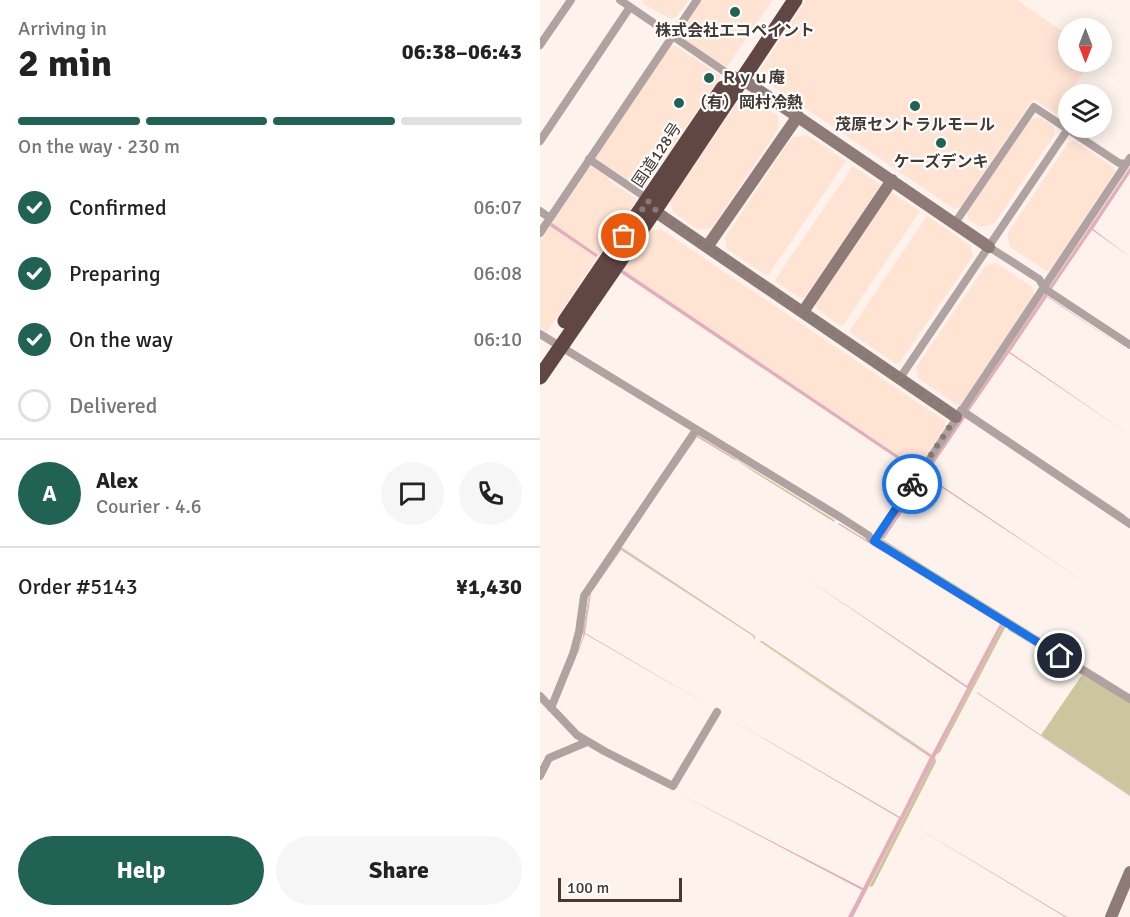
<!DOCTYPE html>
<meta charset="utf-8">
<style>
:root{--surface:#fff;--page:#f6f6f6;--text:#222;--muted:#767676;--line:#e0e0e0;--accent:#206354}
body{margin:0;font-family:Signika,"Noto Sans JP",sans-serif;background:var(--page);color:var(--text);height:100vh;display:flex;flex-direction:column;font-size:22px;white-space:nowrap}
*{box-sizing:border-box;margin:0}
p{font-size:20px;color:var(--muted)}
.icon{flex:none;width:33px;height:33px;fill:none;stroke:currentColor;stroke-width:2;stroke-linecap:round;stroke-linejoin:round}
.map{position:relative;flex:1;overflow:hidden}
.panel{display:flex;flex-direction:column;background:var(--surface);width:540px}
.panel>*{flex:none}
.needle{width:39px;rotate:180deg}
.buttons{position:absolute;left:518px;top:18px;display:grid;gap:12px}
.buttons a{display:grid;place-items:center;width:54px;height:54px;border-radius:50%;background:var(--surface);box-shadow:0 3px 15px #0003;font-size:30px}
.scale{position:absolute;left:18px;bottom:15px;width:124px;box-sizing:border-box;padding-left:6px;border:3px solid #443a34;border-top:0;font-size:16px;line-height:21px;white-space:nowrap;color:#443a34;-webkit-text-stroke:4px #fff;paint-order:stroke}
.pin{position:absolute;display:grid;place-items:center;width:51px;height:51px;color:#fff;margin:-26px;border:3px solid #fff;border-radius:50%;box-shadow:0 2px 6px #0007}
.courier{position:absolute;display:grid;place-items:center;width:60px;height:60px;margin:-30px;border:4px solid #1a73e8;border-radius:50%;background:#fff;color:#222;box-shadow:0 2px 8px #0007}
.headline em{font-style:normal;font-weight:800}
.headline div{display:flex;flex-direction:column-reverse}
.headline{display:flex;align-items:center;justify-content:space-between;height:102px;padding:0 18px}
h1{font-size:39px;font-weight:800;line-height:45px}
.bar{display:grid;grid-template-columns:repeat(4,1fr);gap:9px 6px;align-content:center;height:72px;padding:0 18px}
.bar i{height:8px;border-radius:4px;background:var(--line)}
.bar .current{background:var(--accent)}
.bar p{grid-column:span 4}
.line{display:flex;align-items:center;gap:15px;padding:0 18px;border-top:2px solid var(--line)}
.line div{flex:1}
.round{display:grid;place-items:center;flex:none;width:63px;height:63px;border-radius:32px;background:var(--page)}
ol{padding:0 18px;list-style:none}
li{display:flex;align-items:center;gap:18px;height:66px}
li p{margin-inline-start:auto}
li .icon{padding:6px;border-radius:50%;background:var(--accent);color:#fff;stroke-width:4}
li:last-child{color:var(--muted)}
li i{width:33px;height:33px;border:3px solid var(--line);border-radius:50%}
.cta{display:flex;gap:12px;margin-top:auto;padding:12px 18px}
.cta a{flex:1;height:69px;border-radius:36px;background:var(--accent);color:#fff;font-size:24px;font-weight:800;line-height:69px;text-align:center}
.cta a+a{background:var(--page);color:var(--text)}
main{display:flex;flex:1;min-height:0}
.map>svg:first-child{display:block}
.built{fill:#ffe4d4}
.green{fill:#cbc69d}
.water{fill:#e3aeba}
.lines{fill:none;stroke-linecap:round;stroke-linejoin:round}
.street{stroke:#b0a2a0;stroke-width:8}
.secondary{stroke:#8e7b78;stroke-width:12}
.highway{stroke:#614744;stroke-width:15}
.done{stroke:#857b74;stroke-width:6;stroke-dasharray:0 10.8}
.route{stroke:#1a73e8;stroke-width:8}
.poi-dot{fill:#206354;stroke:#fff;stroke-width:2}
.labels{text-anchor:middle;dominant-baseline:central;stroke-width:4.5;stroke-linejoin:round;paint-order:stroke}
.poi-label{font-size:16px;font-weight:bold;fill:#443a34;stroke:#fff}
.street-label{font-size:16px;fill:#443a34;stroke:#fff}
</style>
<main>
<section class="panel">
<div class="headline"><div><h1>2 min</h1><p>Arriving in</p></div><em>06:38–06:43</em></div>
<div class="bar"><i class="current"></i><i class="current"></i><i class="current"></i><i></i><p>On the way · 230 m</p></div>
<ol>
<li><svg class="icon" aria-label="check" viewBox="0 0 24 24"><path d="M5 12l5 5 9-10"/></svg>Confirmed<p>06:07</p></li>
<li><svg class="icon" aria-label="check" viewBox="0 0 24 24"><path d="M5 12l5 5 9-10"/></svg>Preparing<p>06:08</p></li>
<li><svg class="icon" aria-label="check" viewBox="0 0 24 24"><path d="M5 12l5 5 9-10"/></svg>On the way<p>06:10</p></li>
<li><i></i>Delivered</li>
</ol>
<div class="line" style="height:108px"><b class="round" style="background:var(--accent);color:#fff">A</b><div><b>Alex</b><p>Courier · 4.6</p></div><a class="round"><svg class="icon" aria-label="chat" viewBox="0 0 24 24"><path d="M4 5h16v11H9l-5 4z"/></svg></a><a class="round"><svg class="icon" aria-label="phone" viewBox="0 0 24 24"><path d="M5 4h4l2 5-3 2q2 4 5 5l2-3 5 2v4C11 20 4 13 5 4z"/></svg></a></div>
<div class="line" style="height:78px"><div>Order #5143</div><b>¥1,430</b></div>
<div class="cta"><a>Help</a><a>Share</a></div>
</section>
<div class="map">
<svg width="590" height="917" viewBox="0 0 590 917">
<rect width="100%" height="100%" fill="#fdf3ec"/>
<!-- built -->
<path class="built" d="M104 0H149L135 18 131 19 102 3Z
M162 0H233L186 68 140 36V32Z
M266 0H477L528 35V62H550L516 114 493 99 421 207 414 209 221 78 220 70Z
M131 45 136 46 181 76 103 190 55 158Z
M205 99H211L238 116 239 128 172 228 158 230 133 212 130 201 199 100Z
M499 117 513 126 515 134 454 224 440 227 428 219 427 212 490 119Z
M267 135 306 161 229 274 226 275 187 249 185 238 252 137Z
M535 141 573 167 575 172 510 270H505L470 247 467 234 528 143Z
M51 165 70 177 68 180 97 199 7 332 0 327V241Z
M313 166 341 185 265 297 260 298 236 282V278Z
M351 192 380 211 303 325H299L277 309 275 303Z
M387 216 431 246 433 256 360 362 356 364 311 333 310 330Z
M121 229 405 421V427L378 469 83 270 110 231Z
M456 263 492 287 494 294 421 404 417 405 378 378 376 367 446 265Z"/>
<!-- green -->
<path class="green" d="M155 435H157L293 519 295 521 294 522 214 472 195 459Z
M341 538 388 568 504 640 503 641 339 540Z
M81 547 215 636V640L213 636 80 548 50 593 43 637 38 654 37 653 43 637V630L49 595 50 593 80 548Z
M463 625 466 626 400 752 398 754 397 753Z
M469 629 590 702V795L501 735 542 675 468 630Z
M219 641H222L392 755 391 756Z
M395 757 396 762 333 886 329 887Z"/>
<!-- water -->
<path class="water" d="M590 167V173L553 229 590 257 552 230 507 296 590 352 507 297 470 352 590 435 469 353 429 411 585 515 582 523 425 418 386 475 543 581 386 477 344 539 341 538Z
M12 223 58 255 56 257 10 226Z
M83 270 378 469 377 472 81 273Z
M156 435 196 459 195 460 157 437 125 483 259 575 125 483Z
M299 523 463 625 313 917H308L322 890 136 792 323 888 359 818 180 713 360 817 390 757 219 642 391 756 427 688 263 576 427 686 460 624 298 524Z
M80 548 213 636 81 550 51 593 45 633 173 708 45 634 38 653 43 637 50 593Z
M437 692 590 795V796L437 693Z
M369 823 527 917H525Z"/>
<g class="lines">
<!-- street -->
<path class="street" d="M80 0 191 76
M0 45 31 0
M0 141 90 7
M49 159 102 195 108 201
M0 211 10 218
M415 223 494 107 579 163 585 164
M0 233 157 0
M449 247 499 279 505 289 590 345
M0 334 300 517 328 535 331 539 590 699
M360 378 528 129
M421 410 590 524
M335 541 590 158
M0 696 37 735 64 751 133 786 177 712
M11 708 33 654 39 632 44 596 156 430
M0 776 9 758 47 742"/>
<!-- secondary -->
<path class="secondary" d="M191 76 208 83 449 247
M110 203 119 214 167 247 416 417
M167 247 258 116
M263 312 352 180
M571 917 590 872"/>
<!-- highway -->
<path class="highway" d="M25 321 183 88
M0 377 115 210 255 0"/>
</g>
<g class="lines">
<!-- done -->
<path class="done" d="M84 236 108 201 119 214 135 225 416 417 372 484"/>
<!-- route -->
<path class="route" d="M372 484 334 541 520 656"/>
</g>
<!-- markers -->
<g class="poi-dot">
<circle cx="195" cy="12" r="6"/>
<circle cx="169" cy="78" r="6"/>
<circle cx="139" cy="103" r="6"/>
<circle cx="375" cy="106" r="6"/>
<circle cx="401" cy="143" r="6"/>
</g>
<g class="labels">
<!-- poi labels -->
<g class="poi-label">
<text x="195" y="31">株式会社エコペイント</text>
<text x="181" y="78" text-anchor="start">Ｒｙｕ庵</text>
<text x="151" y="103" text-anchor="start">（有）岡村冷熱</text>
<text x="375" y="125">茂原セントラルモール</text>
<text x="401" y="162">ケーズデンキ</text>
</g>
<!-- street labels -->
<g class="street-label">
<text transform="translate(117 155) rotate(-56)">国道128号</text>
</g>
</g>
</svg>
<div class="buttons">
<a><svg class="needle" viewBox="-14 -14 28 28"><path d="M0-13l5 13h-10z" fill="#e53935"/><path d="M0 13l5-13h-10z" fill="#767676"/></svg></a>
<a><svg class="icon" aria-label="layers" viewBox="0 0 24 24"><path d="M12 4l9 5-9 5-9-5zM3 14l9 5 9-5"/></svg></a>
</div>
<div class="scale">100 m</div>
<div class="pin" style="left:84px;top:236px;background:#ea580c"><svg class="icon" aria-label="bag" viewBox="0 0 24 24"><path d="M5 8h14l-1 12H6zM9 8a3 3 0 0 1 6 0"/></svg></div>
<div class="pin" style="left:520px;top:656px;background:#1f2937"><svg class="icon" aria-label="home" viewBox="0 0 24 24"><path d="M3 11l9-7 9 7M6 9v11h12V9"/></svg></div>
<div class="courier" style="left:372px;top:484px"><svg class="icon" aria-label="bike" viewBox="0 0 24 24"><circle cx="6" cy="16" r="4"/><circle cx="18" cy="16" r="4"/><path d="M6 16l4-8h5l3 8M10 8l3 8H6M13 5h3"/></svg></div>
</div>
</main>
